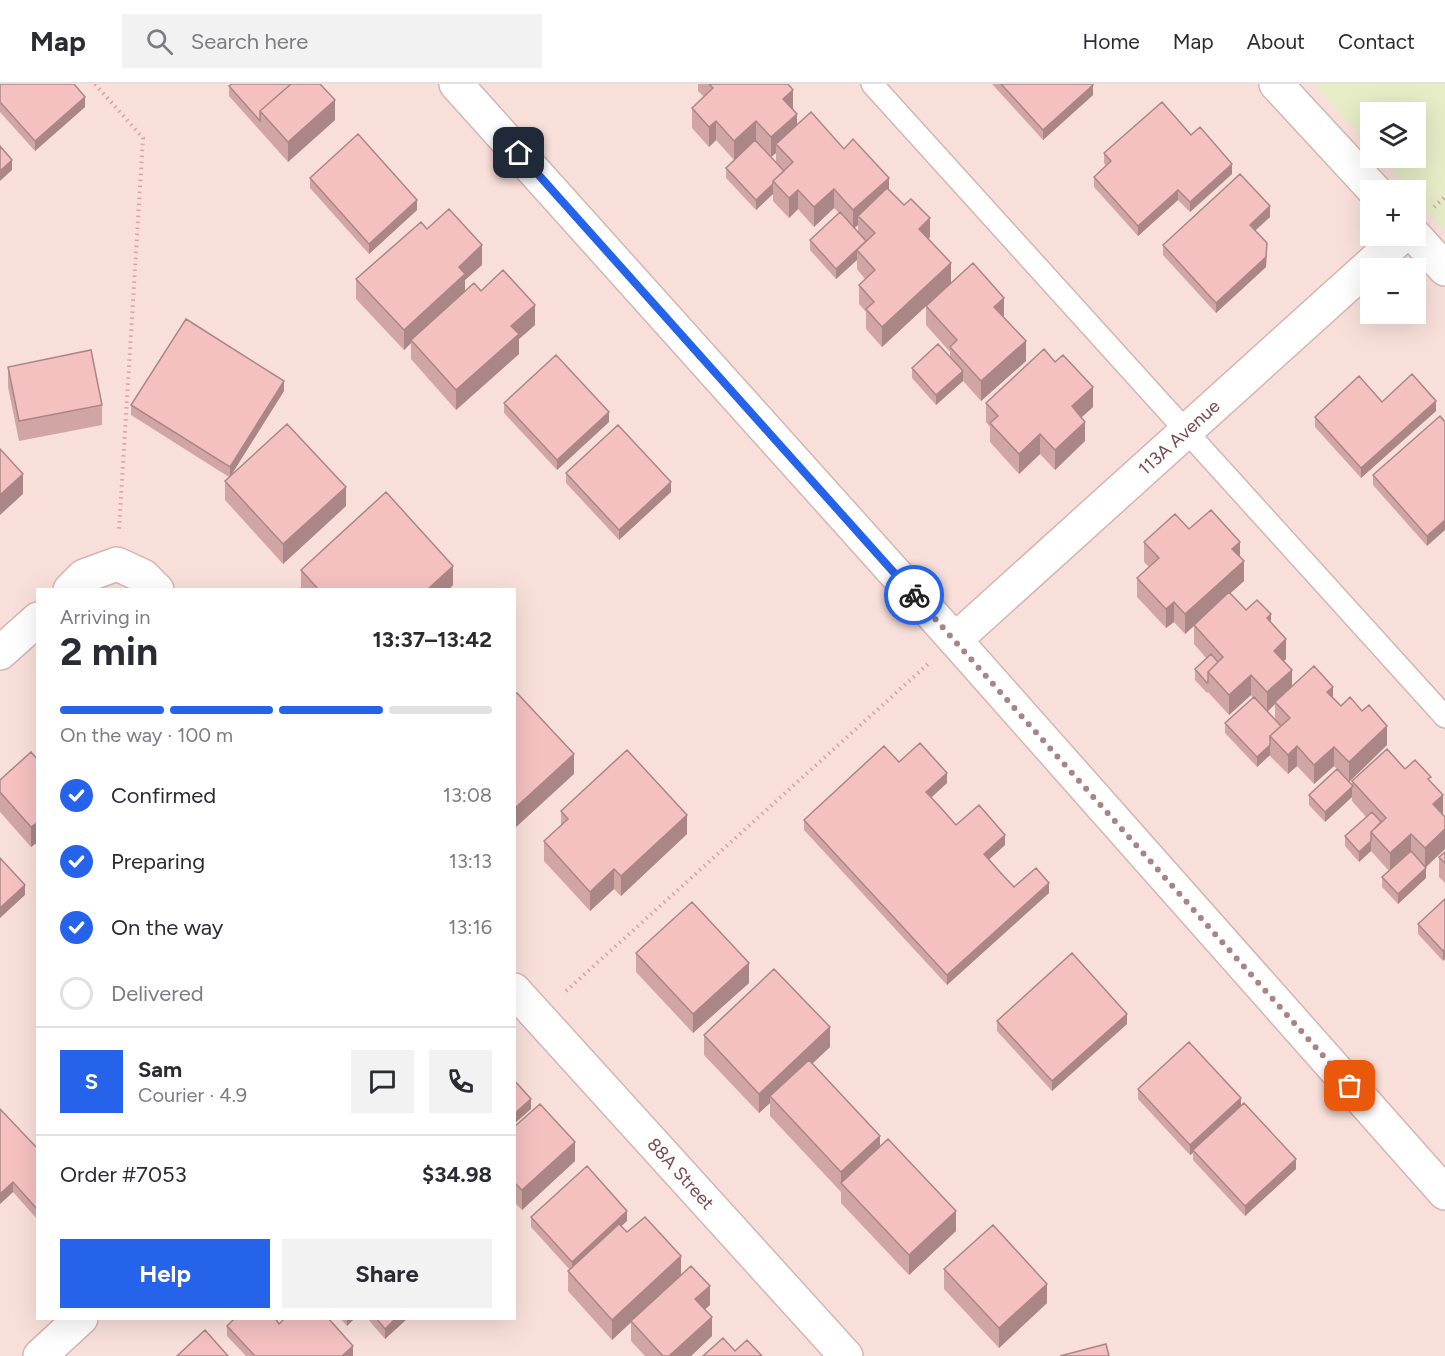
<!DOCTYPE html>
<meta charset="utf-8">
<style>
:root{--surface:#fff;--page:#f2f2f3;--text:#2b2b33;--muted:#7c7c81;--line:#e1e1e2;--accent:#2563eb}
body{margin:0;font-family:Figtree,sans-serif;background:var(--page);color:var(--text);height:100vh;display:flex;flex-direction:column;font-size:22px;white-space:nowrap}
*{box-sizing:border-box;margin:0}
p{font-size:20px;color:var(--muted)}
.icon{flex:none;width:33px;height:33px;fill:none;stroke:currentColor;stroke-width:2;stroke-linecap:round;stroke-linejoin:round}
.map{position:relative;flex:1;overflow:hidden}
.sheet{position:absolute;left:36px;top:504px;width:480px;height:732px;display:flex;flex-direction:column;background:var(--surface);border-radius:0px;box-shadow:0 6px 24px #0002}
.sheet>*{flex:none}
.fabs{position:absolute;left:1360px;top:18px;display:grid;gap:12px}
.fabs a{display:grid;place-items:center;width:66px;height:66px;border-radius:0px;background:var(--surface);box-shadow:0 6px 24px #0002;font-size:30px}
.pin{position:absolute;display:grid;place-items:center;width:51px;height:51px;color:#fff;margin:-26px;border-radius:12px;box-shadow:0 3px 9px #0006}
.courier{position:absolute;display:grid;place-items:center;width:60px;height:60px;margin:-30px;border:4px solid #2563eb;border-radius:50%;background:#fff;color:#222;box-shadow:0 2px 8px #0007}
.overview em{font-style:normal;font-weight:700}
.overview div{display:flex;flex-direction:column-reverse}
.overview{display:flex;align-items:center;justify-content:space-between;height:102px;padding:0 24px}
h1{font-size:39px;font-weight:700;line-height:45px}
.bar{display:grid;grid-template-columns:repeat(4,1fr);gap:9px 6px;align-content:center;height:72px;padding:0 24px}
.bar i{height:8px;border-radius:4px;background:var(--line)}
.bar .current{background:var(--accent)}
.bar p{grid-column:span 4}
.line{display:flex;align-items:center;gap:15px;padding:0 24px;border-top:2px solid var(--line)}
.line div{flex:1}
.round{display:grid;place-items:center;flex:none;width:63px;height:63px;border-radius:0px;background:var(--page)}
ol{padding:0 24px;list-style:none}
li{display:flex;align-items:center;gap:18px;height:66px}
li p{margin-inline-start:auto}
li .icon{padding:6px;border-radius:50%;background:var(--accent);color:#fff;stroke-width:4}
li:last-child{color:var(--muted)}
li i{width:33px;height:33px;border:3px solid var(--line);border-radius:50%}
.action{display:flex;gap:12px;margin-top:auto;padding:12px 24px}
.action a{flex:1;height:69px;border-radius:0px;background:var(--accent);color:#fff;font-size:24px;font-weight:700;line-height:69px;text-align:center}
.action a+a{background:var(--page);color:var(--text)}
header{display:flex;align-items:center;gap:36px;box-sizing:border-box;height:84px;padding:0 30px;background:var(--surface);border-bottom:2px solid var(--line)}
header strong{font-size:28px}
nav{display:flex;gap:33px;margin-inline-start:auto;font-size:21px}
.search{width:420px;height:54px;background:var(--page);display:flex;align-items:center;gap:15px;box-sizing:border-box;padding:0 21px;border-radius:0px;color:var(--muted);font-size:22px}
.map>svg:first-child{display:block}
.residential{fill:#f8dfda;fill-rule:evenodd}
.green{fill:#e5ecc6}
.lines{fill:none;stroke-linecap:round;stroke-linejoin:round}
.service-casing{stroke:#d5b5b3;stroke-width:24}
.minor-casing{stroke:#d5b5b3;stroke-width:36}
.path{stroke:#daa2a3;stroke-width:4;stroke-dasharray:1.5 4.5;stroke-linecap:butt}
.service{stroke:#fff;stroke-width:21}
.minor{stroke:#fff;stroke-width:33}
.wall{fill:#d2a5a5;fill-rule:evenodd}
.shaded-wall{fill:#ab8686}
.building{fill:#f4c0c0;stroke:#ab8686;stroke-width:1.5}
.done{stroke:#a88484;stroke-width:6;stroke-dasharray:0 10.8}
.route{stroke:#2563eb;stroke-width:8}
.labels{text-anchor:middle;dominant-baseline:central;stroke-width:5;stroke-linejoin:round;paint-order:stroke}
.street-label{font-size:18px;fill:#7a4b4d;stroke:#fff3f1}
</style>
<header>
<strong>Map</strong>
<div class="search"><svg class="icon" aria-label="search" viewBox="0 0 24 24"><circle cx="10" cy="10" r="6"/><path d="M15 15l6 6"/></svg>Search here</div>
<nav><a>Home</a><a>Map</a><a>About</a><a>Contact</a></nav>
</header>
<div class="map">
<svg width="1445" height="1272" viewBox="0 0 1445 1272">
<rect width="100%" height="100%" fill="#fdede9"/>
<!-- residential -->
<path class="residential" d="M0 0H1445V1272H0ZM1371 28H1416V74H1371ZM1371 106H1416V152H1371ZM1371 184H1416V230H1371ZM38 506H514V1234H38Z"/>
<!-- green -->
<path class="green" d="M1314 0H1445V146L1416 114V106H1409L1380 74H1416V28H1371V64Z"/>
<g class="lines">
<defs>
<path id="service" d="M872 0 1445 633"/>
<g id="minor">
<path d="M456 0 955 556 1445 1109"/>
<path d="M1276 0 1374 106"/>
<path d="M1415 152 1445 185"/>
<path d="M70 506 84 492 117 480 143 492 157 506"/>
<path id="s1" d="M955 556 1402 152"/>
<path d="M0 569 38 535"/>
<path id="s2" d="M514 906 846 1272"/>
<path d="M40 1272 81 1234"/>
</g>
</defs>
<!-- service casing -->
<use href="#service" class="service-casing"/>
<!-- minor casing -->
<use href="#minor" class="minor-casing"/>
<!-- path -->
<path class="path" d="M95 0 143 54 119 446
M1434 123 1445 113
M566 907 928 580"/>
<!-- service -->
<use href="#service" class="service"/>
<!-- minor -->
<use href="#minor" class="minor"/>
</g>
<!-- wall -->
<path class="wall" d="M0 0 85 23 35 67 0 28Z
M698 0H788L797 41 844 65 889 105 930 153 928 155 951 199 927 221 1004 234 1026 277 981 317 963 297 936 321 912 294V284L950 272V268L926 241V222L882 263 866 245V228L859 220V201L865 195 857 185V176L836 195 810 166V156L839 129 834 124 814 143 798 125 789 134 773 117V110L756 126 726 94V84L734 76 716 56 709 63 692 44V24L704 13 698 7ZM776 69V78L771 73ZM858 141V149L855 144Z
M992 0H1093V11L1043 56Z
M229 2 335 36 288 78 229 12Z
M1191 51 1232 90 1190 128 1178 116 1138 152 1094 103V93L1106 82 1104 79V69Z
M310 94 417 126 369 170 310 104Z
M1270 133 1255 147 1267 169 1266 183 1216 229 1163 171V161Z
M482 181 465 196V207H481L535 241 519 255V270L456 326 411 275V259L404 266 356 215V195Z
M8 283 102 321V341L19 357 8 303Z
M284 307 230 393 346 422 283 480 225 416V397L229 393 131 331V321Z
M1382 318 1436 327 1361 394 1315 343V333Z
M504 319 609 338 557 386 504 329Z
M986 319 1093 323 1081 333 1085 357 1055 386 1040 370 1019 390 990 358V343L986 338Z
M1445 338 1427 462 1373 401V391Z
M566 389 671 408 619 456 566 399Z
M1189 445 1240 473 1244 497 1230 509 1246 526 1271 539 1286 575 1284 577 1292 603 1333 614 1341 622 1387 661 1349 698 1352 701V697L1405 685 1431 698 1443 730 1445 765 1425 783 1426 794 1398 820 1382 803V793L1389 787 1371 767 1359 778 1345 762V752L1366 733 1352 717V713L1325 738 1309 721V711L1337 685 1334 682 1314 700 1297 682 1288 690 1270 672V671L1257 683 1225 649V639L1253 614 1251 611 1229 631 1208 608 1207 609 1195 596V585L1207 575 1194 560V542L1185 550 1174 538 1166 544 1137 513V494L1149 483 1144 478V458ZM1275 620V636L1267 628Z
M301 486 453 501 448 506H301Z
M38 676V758L31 763 0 728V696Z
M899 678 947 699 931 714 956 741 1005 761 989 775 1014 803 1049 809 947 901 804 746V736Z
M561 727 687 750 621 812 614 805 590 827 544 777V757L561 741Z
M1445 768V799L1439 793V773Z
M1445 815 1443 877 1418 850V840Z
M636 869 749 899 693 949 636 888Z
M997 937 1127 940 1052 1007 997 947Z
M704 951 830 963 812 979 880 1062 956 1147 909 1191 841 1119V1108L770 1032V1019L759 1029 704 971Z
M1138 1005 1241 1022 1296 1085 1245 1132 1193 1076V1069L1190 1071 1138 1015Z
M0 1025 38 1065 37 1135 13 1108 0 1120Z
M514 1043 575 1077 522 1126 514 1118Z
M531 1133 627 1137 621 1142 627 1148 681 1192 710 1221 705 1225 712 1252 691 1272H645L631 1257V1238L612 1256 568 1207V1187L569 1185 531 1143Z
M944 1185 1047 1219 999 1264 944 1205Z
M340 1234H355L347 1242Z
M367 1234H408L385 1255Z
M279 1240 353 1272H246L227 1252V1242Z"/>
<!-- shaded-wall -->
<path class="shaded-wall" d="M1093 0V11L1043 56V46Z
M793 6V25L783 35V15Z
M85 13V23L35 67V57Z
M335 16V36L288 78V58Z
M797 30V50L776 60V69L771 73V53Z
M716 37V56L709 63V43Z
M756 37V56L734 77V57Z
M12 76V86L0 97V87Z
M1232 80V90L1190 128V118Z
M889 94V113L858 132V141L853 145V126Z
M773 100V110L756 126V116Z
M834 105V124L814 143V123Z
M798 106V125L789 134V114Z
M1178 106V116L1138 152V142Z
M417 116V126L369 170V160Z
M1270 122V133L1250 151V141Z
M930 134V153L919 164V145Z
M1267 159 1266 183 1216 229V219Z
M482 161V181L465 196V209L411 256V259L404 266V246L459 183Z
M857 166V176L836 195V185Z
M951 179V199L882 263V243Z
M1004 214V234L994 223Z
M535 221V241L519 255V270L456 326V306L511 242Z
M1026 257V277L981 317V297Z
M963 287V297L936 321V311Z
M284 297V307L230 393V383Z
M1093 303V323L1072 342V322Z
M1436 317V327L1361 394V384Z
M609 328V338L557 386V376Z
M1085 338V357L1055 386V366Z
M1040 350V370L1019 390V370Z
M23 390V410L0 431V411Z
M671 398V408L619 456V446Z
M346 403V422L283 480V460Z
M1445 436V446L1427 462V452Z
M1240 458V477L1232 465Z
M1244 477V497L1185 550V530Z
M453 482V501L448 506H427Z
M1174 518V538L1166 544V525Z
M1271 530V550L1267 534Z
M1286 555V575L1274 586V567Z
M1292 586V606L1275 618V620L1267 628V608Z
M1251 591V611L1229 631V611Z
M1333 603V622L1327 608Z
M1387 642V661L1349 698V678Z
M1270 661V671L1257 683V673Z
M1297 662V682L1288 690V671Z
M1334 663V682L1314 700V681Z
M574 670V690L514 745V725Z
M947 689V699L926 718V708Z
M1352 703V713L1325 738V728Z
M1443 711V731L1433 720Z
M687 731V750L621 812V792Z
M38 738V758L31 763V743Z
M1445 745V765L1425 784V764Z
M1411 750V770L1390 788V769Z
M1005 751V761L984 780V770Z
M1371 757V767L1359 778V768Z
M1426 784V794L1398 820V810Z
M614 785V805L590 827V808Z
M1049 799V809L947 901V891Z
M25 801V811L0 834V824Z
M1445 865V875L1443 877V867Z
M749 879V899L693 949V930Z
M1127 930V940L1052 1007V997Z
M830 943V963L774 1016 770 1012V1019L759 1029V1010Z
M1241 1014V1024L1193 1066V1069L1190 1071V1061Z
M531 1015V1025L514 1040V1030Z
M880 1052V1072L841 1099V1088Z
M575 1058V1077L522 1126V1106Z
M1296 1075V1085L1245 1132V1122Z
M13 1098V1108L0 1120V1110Z
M627 1127V1137L572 1188V1178Z
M956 1127V1147L909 1191V1171Z
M681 1172V1192L612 1256V1236Z
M1047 1200V1219L999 1264V1244Z
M710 1202V1221L695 1234V1215Z
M712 1233V1252L691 1272H669Z
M347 1234H355L347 1242Z
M396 1234H408L385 1255V1245Z
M353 1262V1272H342Z"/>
<!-- building -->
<path class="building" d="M0 0H74L85 13 35 57 0 18Z
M232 0H291L260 27V37L229 2Z
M291 0H320L335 16 288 58 260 27Z
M709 0H788L793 6 783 15 797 30 771 53 756 37 734 57 716 37 709 43 692 24 713 4Z
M1001 0H1093V1L1043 46Z
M1162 18 1191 51 1200 43 1232 80 1190 118 1178 106 1138 142 1094 93 1111 77 1104 69Z
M811 28 844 65 853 55 889 94 853 126 834 105 814 123 798 106 789 114 773 97 793 78 776 60Z
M358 50 417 116 369 160 310 94Z
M755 56 784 87 773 97V100L756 116 726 84Z
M0 62 12 76 0 87Z
M1240 90 1270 122 1250 141 1267 159 1266 173 1216 219 1163 161Z
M887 104 904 121 911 115 930 134 919 145 951 179 882 243 866 225 874 218 859 201 875 186 857 166 875 149 858 132Z
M449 125 482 161 459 183 465 190 404 246 356 195 421 138 427 145Z
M840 128 866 157 836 185 810 156Z
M973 179 1004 214 994 223 1026 257 981 297 950 263 957 256 926 222Z
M503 186 535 221 511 242 519 250 456 306 411 256 474 199 481 207Z
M186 235 284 297 230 383 131 321Z
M938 260 963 287 936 311 912 284Z
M1044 265 1055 278 1063 271 1093 303 1072 322 1085 338 1055 366 1040 350 1019 370 990 339 998 332 986 319Z
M91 266 102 321 19 337 8 283Z
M556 271 609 328 557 376 504 319Z
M1412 290 1436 317 1361 384 1315 333 1359 292 1382 318Z
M1440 332 1445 338V436L1427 452 1373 391Z
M287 340 346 403 283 460 225 397Z
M618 341 671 398 619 446 566 389Z
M0 365 23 390 0 411Z
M386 408 453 482 427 506H319L301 486Z
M1211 426 1240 458 1232 465 1244 477 1185 530 1174 518 1166 525 1137 494 1159 474 1144 458 1175 430 1189 445Z
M1229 508 1246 526 1257 516 1271 530 1267 534 1286 555 1274 567 1292 586 1267 608 1251 591 1229 611 1208 588 1223 573 1194 541Z
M1211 570 1218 578 1208 588V598L1207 599 1195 585Z
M1314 582 1333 603 1327 608 1341 622 1350 613 1362 627 1369 621 1387 642 1349 678 1334 663 1314 681 1297 662 1288 671 1270 652 1290 634 1275 618Z
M517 609 574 670 514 725V611Z
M1254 613 1281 642 1270 652V661L1257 673 1225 639Z
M920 659 947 689 926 708 941 724 956 741 979 721 1005 751 984 770 998 786 1014 803 1036 784 1049 799 947 891 804 736 884 662 899 678Z
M1387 665 1405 685 1415 676 1431 693 1428 695 1443 711 1433 720 1445 733V745L1425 764 1411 750 1390 769 1371 748 1386 734 1352 697Z
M627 666 687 731 621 792 614 785 590 808 544 757 568 735 561 727Z
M31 668 38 676V738L31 743 0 708V696Z
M1337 685 1353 702 1325 728 1309 711Z
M1372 728 1381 738 1371 748V757L1359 768 1345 752Z
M1411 767 1426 784 1398 810 1382 793Z
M1445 768V779L1439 773Z
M0 774 25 801 0 824Z
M1445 815V865L1443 867 1418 840Z
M692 818 749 879 693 930 636 869Z
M1072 869 1127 930 1052 997 997 937Z
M774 885 830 943 759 1010 704 951Z
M1189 958 1241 1014 1190 1061 1138 1005Z
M809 976 880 1052 841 1088 770 1012Z
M514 996 531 1015 514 1030Z
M1244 1019 1296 1075 1245 1122 1193 1066Z
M540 1020 575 1058 522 1106 514 1098V1043Z
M0 1025 38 1065 37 1125 13 1098 0 1110Z
M888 1055 956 1127 909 1171 841 1099Z
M587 1082 627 1127 572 1178 531 1133Z
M645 1133 681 1172 612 1236 568 1187 619 1140 627 1148Z
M993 1141 1047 1200 999 1244 944 1185Z
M691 1182 710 1202 695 1215 712 1233 669 1272H663L631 1237Z
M235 1234H275L279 1240 285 1234H328L353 1262 342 1272H255L227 1242Z
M376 1234H396L385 1245Z
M205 1246 228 1272H177Z
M723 1254 735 1267 747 1256 762 1272H703Z
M1106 1260 1109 1272H1060Z"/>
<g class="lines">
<!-- done -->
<path class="done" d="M914 511 1350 1002"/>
<!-- route -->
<path class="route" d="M519 69 914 511"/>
</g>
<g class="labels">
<!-- street labels -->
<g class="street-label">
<text stroke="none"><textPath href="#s1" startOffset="302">113A Avenue</textPath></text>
<text stroke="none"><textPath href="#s2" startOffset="248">88A Street</textPath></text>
</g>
</g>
</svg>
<div class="fabs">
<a><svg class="icon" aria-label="layers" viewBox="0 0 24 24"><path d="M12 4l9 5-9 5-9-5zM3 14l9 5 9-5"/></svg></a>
<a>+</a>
<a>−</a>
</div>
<div class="pin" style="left:1350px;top:1002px;background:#ea580c"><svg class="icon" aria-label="bag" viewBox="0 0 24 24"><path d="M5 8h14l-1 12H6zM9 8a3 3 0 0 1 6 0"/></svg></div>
<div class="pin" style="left:519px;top:69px;background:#1f2937"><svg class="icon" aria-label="home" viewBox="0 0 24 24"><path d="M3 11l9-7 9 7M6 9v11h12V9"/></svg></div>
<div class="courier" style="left:914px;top:511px"><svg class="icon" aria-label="bike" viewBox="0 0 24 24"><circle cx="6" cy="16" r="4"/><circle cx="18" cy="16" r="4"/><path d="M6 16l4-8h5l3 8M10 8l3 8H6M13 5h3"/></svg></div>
<section class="sheet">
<div class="overview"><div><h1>2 min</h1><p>Arriving in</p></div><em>13:37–13:42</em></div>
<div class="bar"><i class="current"></i><i class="current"></i><i class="current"></i><i></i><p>On the way · 100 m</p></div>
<ol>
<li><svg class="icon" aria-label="check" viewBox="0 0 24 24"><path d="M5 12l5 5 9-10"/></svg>Confirmed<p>13:08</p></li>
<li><svg class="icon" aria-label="check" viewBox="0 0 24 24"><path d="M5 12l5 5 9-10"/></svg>Preparing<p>13:13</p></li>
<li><svg class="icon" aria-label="check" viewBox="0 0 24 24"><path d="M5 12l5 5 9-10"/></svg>On the way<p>13:16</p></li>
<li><i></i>Delivered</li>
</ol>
<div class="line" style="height:108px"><b class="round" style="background:var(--accent);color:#fff">S</b><div><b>Sam</b><p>Courier · 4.9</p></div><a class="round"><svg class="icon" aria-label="chat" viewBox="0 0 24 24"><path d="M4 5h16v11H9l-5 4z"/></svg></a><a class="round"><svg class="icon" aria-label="phone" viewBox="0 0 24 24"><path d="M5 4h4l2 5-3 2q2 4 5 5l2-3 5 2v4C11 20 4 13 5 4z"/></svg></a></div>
<div class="line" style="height:78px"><div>Order #7053</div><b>$34.98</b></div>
<div class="action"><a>Help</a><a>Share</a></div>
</section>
</div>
